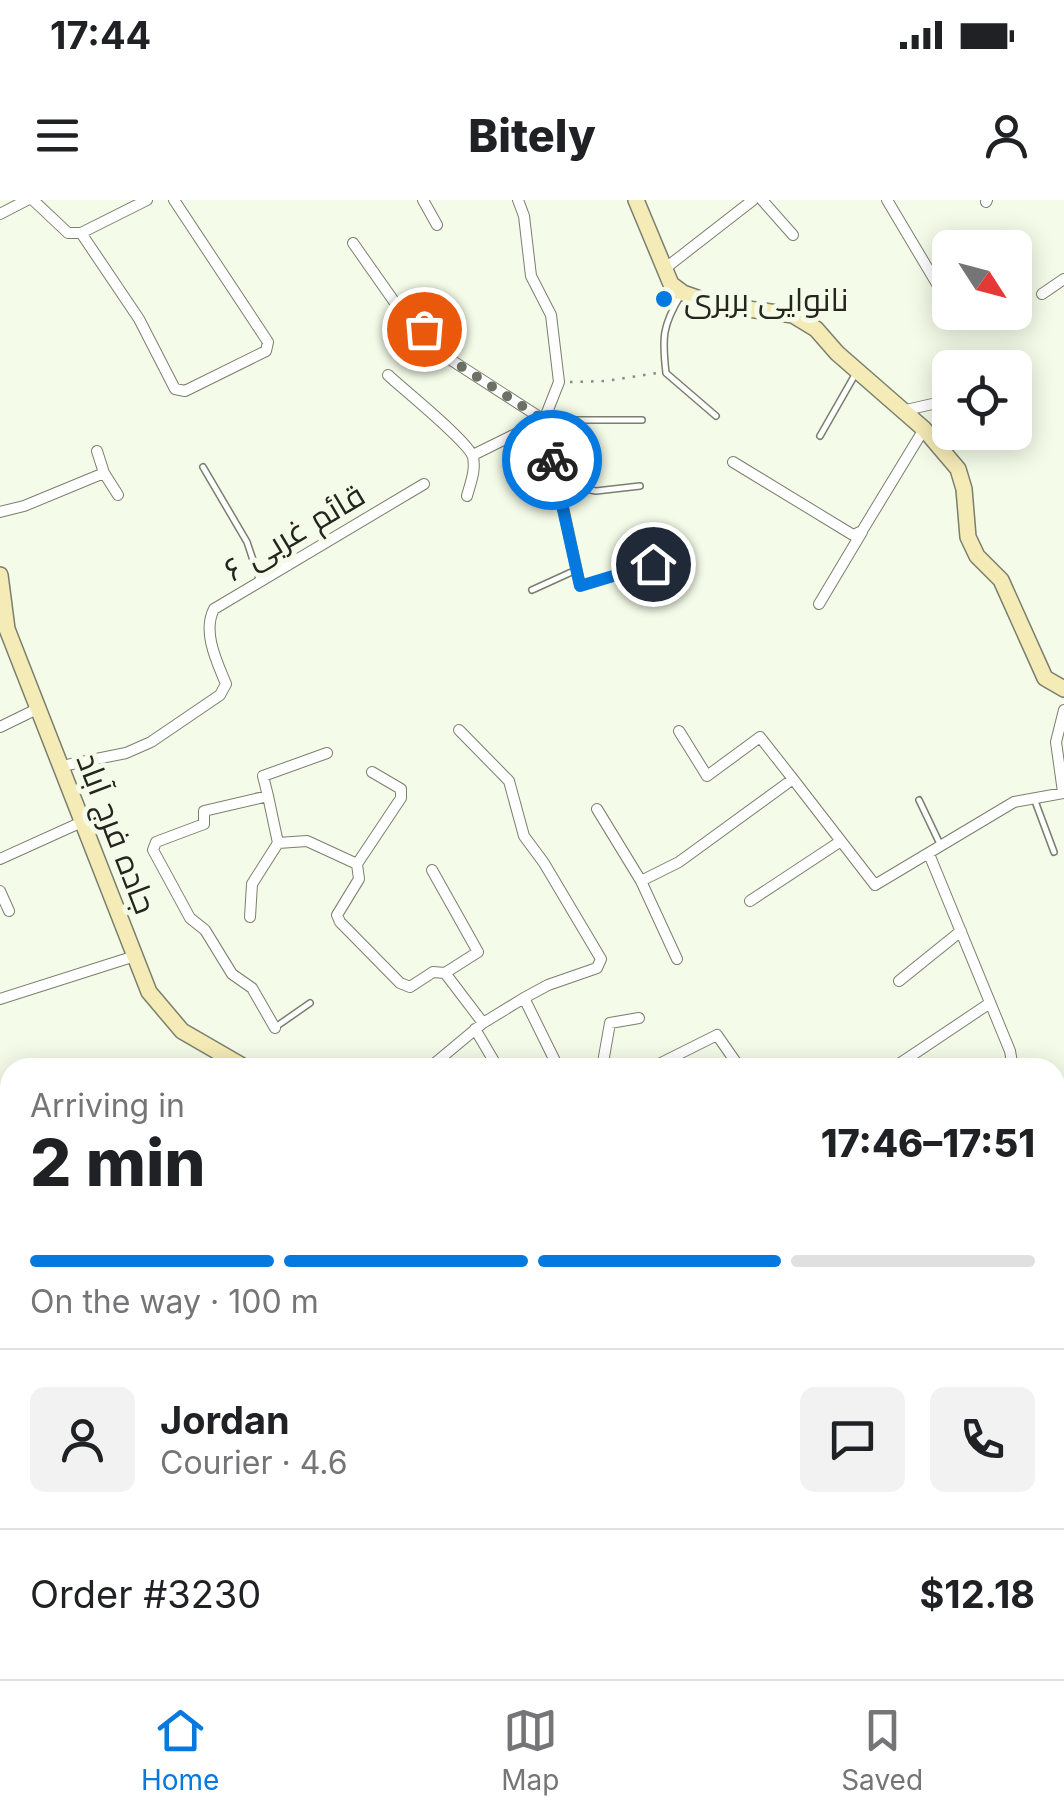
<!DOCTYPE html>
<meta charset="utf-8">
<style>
:root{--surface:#fff;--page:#f2f2f2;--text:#202124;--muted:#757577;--line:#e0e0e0;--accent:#0479e0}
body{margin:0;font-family:Inter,Cairo,sans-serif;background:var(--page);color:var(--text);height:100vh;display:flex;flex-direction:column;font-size:38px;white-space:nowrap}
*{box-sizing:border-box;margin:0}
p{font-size:32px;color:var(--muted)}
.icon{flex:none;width:55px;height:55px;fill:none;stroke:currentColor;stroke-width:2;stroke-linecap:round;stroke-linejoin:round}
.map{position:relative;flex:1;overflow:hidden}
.details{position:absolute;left:0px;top:858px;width:1065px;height:622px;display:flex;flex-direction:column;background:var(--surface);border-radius:30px 30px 0 0;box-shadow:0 5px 25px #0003}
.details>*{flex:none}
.needle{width:65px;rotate:126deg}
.controls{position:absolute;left:932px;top:30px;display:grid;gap:20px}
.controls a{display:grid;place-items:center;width:100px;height:100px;border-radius:15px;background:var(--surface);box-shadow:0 5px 25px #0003;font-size:50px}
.pin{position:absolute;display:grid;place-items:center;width:85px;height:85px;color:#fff;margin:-42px;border:5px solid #fff;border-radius:50%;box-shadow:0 2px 10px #0007}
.courier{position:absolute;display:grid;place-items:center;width:100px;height:100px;margin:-50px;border:8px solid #0479e0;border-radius:50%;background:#fff;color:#222;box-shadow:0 2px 12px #0007}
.overview em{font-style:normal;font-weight:800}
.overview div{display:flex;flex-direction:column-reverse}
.overview{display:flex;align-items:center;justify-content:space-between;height:170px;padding:0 30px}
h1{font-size:65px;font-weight:800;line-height:75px}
.bar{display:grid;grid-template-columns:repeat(4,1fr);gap:15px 10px;align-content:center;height:120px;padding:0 30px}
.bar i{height:12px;border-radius:8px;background:var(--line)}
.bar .on{background:var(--accent)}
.bar p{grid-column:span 4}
.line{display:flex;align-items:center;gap:25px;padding:0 30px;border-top:2px solid var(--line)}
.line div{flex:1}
.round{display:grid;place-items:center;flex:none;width:105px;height:105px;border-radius:15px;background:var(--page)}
.status{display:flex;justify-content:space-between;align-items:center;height:70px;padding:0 50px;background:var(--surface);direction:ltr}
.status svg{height:28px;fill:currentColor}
header{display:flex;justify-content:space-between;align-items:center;height:130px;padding:0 30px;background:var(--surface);font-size:45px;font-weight:800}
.menu{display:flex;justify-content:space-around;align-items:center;height:140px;border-top:2px solid var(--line);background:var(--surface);font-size:28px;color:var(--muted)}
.menu a{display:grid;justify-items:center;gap:5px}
.menu .on{color:var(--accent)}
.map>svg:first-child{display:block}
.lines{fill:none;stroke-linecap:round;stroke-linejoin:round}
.lane-casing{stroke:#7a7f6e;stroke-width:8}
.street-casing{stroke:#7a7f6e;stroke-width:12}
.secondary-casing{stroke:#7a7f6e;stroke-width:18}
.path{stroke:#888d80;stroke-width:2.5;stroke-dasharray:2.5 8;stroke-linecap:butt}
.lane{stroke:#fff;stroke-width:5}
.street{stroke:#fff;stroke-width:10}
.secondary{stroke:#f5ebb6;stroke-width:15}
.done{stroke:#6c7065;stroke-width:10;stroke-dasharray:0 18}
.route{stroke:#0479e0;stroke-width:12}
.poi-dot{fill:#0479e0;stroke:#f4fbe8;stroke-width:4}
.labels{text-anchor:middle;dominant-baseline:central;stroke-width:10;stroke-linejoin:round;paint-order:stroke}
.poi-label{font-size:32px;fill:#23251e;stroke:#f4fbe8;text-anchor:start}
.street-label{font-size:32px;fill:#23251e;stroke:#f4fbe8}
</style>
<div class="status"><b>17:44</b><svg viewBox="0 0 49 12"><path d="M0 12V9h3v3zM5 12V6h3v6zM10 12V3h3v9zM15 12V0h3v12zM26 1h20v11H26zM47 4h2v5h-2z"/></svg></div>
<header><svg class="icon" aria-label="menu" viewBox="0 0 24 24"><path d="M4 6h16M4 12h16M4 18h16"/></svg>Bitely<svg class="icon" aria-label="person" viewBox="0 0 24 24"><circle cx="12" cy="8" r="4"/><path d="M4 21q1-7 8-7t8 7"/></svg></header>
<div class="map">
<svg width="1064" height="1479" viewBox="0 0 1064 1479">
<rect width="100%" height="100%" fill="#f4fbe8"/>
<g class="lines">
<defs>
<path id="lane" d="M681 95C662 126 662 138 666 173L716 216
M547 220H642
M820 236 856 173
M203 267 247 342 260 381
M559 284 596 291 640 286
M580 385 653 364
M532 390 576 370
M919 600 940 644
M1035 601 1054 652
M277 826 310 803"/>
<path id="street" d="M33 0 68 33H81L147 0
M423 0 437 25
M518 0 524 16 531 76 551 115 559 182 544 220 580 385
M762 0 793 35
M887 0 943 94
M986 2 987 0
M0 14 27 0
M81 33 139 119 175 189 185 191 266 151 268 142 174 0
M353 43 398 107 448 158 544 220 473 255
M663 70 753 0
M1042 94 1064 79
M388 175C404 190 469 242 473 257 476 271 470 284 467 296
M1015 185 1021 184
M906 210 950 200
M733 262 853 335 862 331 924 229
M104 273 118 295
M0 312 24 306 104 273 97 251
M819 404 862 332
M0 527 39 508
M679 531 707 576 760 537 793 579
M62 566 126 553 151 542 220 495 226 484C217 462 202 432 214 409L424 284
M1063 592 1056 542 1064 510
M268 596 263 576 327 553
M597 609 641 681
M278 643 307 641 357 664 359 679 337 715 340 722 400 783 410 787 433 772 445 773 483 823
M929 654 1010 851 1013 868
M0 659 84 621
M357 664 401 598V589L372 572
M432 670 478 752 445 773
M0 691 9 711
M750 701 841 641
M250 717 252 684 278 643 268 596 204 611V624L156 642 153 650 190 718 205 730 232 774 252 788 275 828
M677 759 641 681 679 662 793 579 875 685 1014 602 1064 593
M899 781 961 731
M524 798 557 865
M0 799 135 756
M475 829 498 868
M329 865 332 868
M429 868 483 823 524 798 548 785 597 768 601 759 544 663 524 636 509 581 459 530
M602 868 610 823 639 818
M651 868 717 835 740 868
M893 868 990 803
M1055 965 1064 966
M1055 1015 1064 1016
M1055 1086 1064 1087
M0 1410H10
M327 1470 335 1479
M615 1470 618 1479
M663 1470 665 1479
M76 1479V1470
M192 1479 203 1470
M301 1479 310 1470"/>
<path id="secondary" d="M636 0 671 84 683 93 717 105 793 115 816 129 837 153 924 229 958 269 964 289 968 337 977 356 1001 380 1045 478 1064 489
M0 375 7 429 149 792 182 831 246 868
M520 1479 527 1470"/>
</defs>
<!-- lane casing -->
<use href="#lane" class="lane-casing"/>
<!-- street casing -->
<use href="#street" class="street-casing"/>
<!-- secondary casing -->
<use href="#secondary" class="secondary-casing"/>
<!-- path -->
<path class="path" d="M570 182 606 181 657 173"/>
<!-- lane -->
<use href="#lane" class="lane"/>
<!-- street -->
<use href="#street" class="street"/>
<!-- secondary -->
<use href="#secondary" class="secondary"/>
</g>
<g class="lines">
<!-- done -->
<path class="done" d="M424 129 448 158 544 220 552 260"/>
<!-- route -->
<path class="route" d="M552 260 580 386 653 364"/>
</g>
<!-- markers -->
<circle class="poi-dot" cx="664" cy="99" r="10"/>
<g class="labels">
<!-- poi labels -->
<g class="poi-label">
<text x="684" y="99">نانوایی بربری</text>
</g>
<!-- street labels -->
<g class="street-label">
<text transform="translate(294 332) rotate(-31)">قائم غربی ۶</text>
<text transform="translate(117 633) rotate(69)">جاده فرج آباد</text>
</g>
</g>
</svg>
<div class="controls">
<a><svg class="needle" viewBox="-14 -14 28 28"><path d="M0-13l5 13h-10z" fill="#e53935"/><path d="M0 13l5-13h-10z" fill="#757577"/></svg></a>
<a><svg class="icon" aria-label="locate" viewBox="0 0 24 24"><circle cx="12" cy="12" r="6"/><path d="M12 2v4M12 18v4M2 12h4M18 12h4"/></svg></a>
</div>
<div class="pin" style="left:424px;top:129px;background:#ea580c"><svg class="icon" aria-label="bag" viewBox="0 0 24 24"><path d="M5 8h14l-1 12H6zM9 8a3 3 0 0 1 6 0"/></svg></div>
<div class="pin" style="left:653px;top:364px;background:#1f2937"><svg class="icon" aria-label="home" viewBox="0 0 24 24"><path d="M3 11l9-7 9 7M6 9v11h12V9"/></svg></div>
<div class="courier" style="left:552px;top:260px"><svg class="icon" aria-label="bike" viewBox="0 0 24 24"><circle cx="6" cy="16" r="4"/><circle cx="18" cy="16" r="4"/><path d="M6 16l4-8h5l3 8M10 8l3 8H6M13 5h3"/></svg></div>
<section class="details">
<div class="overview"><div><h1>2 min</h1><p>Arriving in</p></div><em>17:46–17:51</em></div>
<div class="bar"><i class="on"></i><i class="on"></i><i class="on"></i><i></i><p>On the way · 100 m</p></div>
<div class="line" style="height:180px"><a class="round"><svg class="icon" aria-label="person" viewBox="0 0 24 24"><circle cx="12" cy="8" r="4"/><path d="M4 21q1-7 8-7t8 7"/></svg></a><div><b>Jordan</b><p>Courier · 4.6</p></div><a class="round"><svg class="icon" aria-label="chat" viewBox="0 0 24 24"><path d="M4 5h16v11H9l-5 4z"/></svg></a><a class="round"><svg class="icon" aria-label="phone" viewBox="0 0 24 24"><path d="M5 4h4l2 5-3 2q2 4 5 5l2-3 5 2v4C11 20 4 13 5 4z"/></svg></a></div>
<div class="line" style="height:130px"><div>Order #3230</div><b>$12.18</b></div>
</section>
</div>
<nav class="menu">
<a class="on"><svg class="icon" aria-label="home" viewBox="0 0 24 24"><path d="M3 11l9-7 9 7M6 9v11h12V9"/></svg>Home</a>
<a><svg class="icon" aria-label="map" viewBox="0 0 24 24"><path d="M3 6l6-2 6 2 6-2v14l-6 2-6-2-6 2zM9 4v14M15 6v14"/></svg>Map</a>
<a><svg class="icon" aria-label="saved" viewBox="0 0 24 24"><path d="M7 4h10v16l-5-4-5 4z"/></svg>Saved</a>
</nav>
